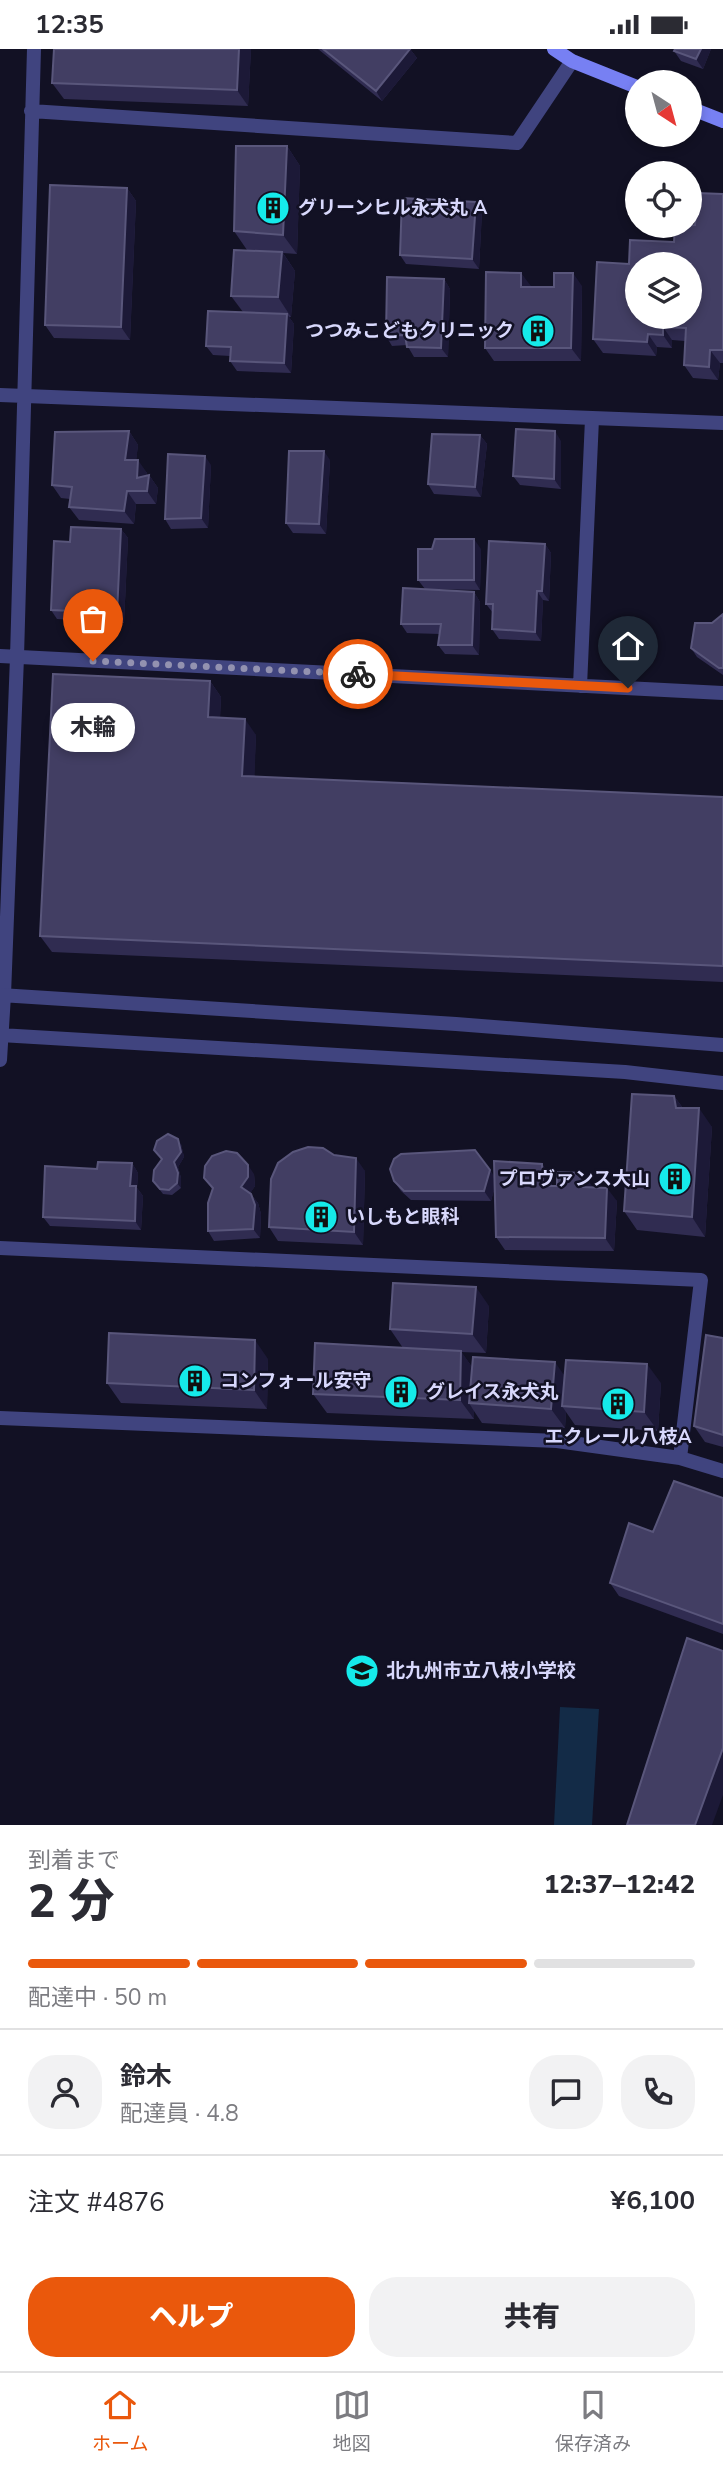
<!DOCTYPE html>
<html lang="ja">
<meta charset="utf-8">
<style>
:root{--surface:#fff;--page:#f2f2f3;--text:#2b2b33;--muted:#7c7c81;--line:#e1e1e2;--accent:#ea580c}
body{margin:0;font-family:"Nunito Sans","Noto Sans JP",sans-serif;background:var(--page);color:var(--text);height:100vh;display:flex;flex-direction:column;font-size:26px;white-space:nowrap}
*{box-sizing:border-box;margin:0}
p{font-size:23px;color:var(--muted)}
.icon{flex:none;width:38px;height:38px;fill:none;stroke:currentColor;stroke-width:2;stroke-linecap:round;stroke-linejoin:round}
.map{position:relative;height:1776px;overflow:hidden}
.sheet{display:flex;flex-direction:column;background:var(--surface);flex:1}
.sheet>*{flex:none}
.needle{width:46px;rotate:144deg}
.fabs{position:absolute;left:625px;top:21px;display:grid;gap:14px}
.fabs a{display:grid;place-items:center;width:77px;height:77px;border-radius:50%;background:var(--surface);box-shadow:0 4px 10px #0003;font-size:35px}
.pin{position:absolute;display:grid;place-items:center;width:60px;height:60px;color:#fff;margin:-72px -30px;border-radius:50% 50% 50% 0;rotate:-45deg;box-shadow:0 0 7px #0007}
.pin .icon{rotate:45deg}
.courier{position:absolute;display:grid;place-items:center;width:70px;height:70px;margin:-35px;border:5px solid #ea580c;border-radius:50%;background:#fff;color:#222;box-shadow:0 2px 9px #0007}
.bubble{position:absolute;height:49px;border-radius:24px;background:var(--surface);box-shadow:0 4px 10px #0003;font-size:23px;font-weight:800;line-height:49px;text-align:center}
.summary em{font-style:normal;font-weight:800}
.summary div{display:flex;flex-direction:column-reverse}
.summary{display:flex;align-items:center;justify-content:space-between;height:119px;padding:0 28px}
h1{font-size:46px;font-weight:800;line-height:52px}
.bar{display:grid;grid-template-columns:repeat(4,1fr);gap:10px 7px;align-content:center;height:84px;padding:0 28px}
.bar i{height:9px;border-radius:5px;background:var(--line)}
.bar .active{background:var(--accent)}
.bar p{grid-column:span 4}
.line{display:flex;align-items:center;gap:18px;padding:0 28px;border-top:2px solid var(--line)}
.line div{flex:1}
.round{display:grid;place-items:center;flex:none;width:74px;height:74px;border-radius:28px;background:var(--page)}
.cta{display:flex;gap:14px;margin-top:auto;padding:14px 28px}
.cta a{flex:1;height:80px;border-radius:28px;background:var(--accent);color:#fff;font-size:28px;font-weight:800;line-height:80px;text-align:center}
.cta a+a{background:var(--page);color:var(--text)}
.status{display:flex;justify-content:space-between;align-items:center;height:49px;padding:0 35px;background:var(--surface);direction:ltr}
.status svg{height:19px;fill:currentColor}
.tabs{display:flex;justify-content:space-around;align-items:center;height:98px;border-top:2px solid var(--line);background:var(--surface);font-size:19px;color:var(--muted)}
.tabs a{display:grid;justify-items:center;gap:4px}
.tabs .active{color:var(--accent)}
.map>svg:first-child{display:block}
.water{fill:#132b47}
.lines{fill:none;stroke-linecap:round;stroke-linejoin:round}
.minor{stroke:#40447f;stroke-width:14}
.tertiary{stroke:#40447f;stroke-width:14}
.secondary{stroke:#7780f3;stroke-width:14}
.wall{fill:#302c51}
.shaded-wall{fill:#1c1937}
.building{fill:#423e63;stroke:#59567b;stroke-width:2;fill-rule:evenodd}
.done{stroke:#9392b0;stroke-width:7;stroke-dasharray:0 12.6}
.route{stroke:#ea580c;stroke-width:9}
.labels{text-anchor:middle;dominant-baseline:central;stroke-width:5;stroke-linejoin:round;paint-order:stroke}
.poi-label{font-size:19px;font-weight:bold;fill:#d8d8fc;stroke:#121124;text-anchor:start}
</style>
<div class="status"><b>12:35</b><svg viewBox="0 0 49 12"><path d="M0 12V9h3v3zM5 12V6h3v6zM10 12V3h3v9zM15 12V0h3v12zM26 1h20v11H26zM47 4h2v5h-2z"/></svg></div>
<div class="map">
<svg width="723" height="1776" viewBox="0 0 723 1776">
<rect width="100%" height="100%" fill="#121124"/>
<!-- water -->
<path class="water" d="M560 1658 599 1660 592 1776H554Z"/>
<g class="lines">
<!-- minor -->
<path class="minor" d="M31 62 517 94 572 12
M0 346 723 374
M0 607 723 644
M580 637 592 370
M4 946 17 608 34 0
M0 1199 701 1231 680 1409
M0 1369 557 1392 680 1409 723 1422"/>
<!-- tertiary -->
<path class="tertiary" d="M0 946 456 975 723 996
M0 986 625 1023 723 1034
M0 1011 4 946"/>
<!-- secondary -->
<path class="secondary" d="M554 0 572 12 637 38
M690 59 723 72"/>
</g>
<!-- wall -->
<path class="wall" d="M54 0H251L248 57 64 50 52 34Z
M318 0H410L417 9 382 52Z
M711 0 703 20 681 12 674 2Z
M287 97 300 117 297 205 283 204 295 222 291 268H289L294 275 291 324 237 322 230 312V307L213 306 206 297 243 263 231 247 247 201 234 182Z
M127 139 136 152 130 291 54 289 45 276Z
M723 145V314H720L718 331 693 329 684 316 685 292 672 291V299L657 298 656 307 603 304 593 290 629 215 674 193 695 176Z
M476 153 482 162 479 220 406 215 400 206Z
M521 224 530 238 582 237 581 312H494L485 299Z
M444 230 450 240 448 308H414L407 296 392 297 386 287Z
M129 382 138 396 136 411 147 424V426H149L158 439 156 455H136L134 475 79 471 69 458 70 450 61 449 52 436Z
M480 386 487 395 481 448 434 445 428 435Z
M561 392V440L520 436 513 427Z
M330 411 326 485 293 484 286 474Z
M211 416 208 479 171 480 165 470Z
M121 480 128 489 124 574 57 570 51 561 70 493Z
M545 495 551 504 549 552 543 551 541 592 499 590 492 580 493 564 486 555Z
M481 500 480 541 425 540 418 531Z
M474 543 480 553 479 606 445 605 438 596 440 585 407 584 401 575Z
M723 565V626L697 608 691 599 712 574Z
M210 632 221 648 220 669 256 686 254 728 723 748V933L52 903 40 887Z
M674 1047 683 1059 712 1078 705 1188 637 1181 624 1162Z
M181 1095 184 1108 178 1118 181 1129V1139L172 1146 163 1145 153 1132 162 1110 154 1101Z
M334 1106 365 1122 363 1196 278 1192 269 1178Z
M132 1114 138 1124 137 1139 143 1147 141 1181 50 1177 43 1168 97 1120Z
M542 1115 551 1128 552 1137H557L583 1124 592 1138 617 1152 614 1202 505 1201 496 1188 495 1136 491 1152 411 1151 401 1142 394 1132 495 1128Z
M254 1125 255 1137 250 1144 258 1154 261 1165 260 1189 214 1192 208 1182 212 1140 204 1129Z
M489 1257 486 1304 461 1303 472 1318 661 1334 658 1382 575 1376 566 1363 565 1379 482 1374 474 1362V1370L327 1364 313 1345 403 1299 390 1280Z
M723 1289V1398L705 1393 694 1377Z
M268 1310 267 1360 121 1354 107 1334Z
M723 1449V1585L619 1547 610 1534 653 1483Z"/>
<!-- shaded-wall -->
<path class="shaded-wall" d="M239 0H251L248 57 237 41Z
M410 0 417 9 382 52 376 42Z
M701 0H711L703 20 696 10Z
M287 97 300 117 297 205 283 186Z
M127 139 136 152 130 291 121 278Z
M476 153 482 162 479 220 472 210Z
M282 203 295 222 291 268 278 248Z
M521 224 531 237 530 251 521 238Z
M573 224 582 237 581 312 571 299Z
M444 230 450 240 448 308 441 299Z
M287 265 294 275 291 324 284 314Z
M663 278 672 291V299L663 286Z
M648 285 657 298 656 307 647 293Z
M710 301 720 314 718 331 709 318Z
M129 382 138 396 135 424 125 411Z
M555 382 561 392V440L554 430Z
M480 386 487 395 481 448 475 438Z
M324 402 330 411 326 485 319 475Z
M205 407 211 416 208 479 201 469Z
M138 411 147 424 146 442 137 429Z
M149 426 158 439 156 455 147 442Z
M127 442 136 455 134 475 124 462Z
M121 480 128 489 124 574 117 564Z
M474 490 481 500 480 541 474 531Z
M545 495 551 504 549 552 542 542Z
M537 542 543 551 541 592 535 583Z
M474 543 480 553 479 606 472 596Z
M210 632 221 648 219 684 208 668Z
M245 670 256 686 254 743 242 727Z
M674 1047 688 1066 676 1059Z
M699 1059 712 1078 705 1188 692 1168Z
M178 1090 181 1095 184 1108 178 1118 181 1129V1139L177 1134 174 1113Z
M356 1109 365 1122 363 1196 354 1183Z
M132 1114 138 1124 137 1139 143 1147 141 1181 135 1172 130 1137Z
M542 1115 551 1128 552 1150 543 1137Z
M248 1116 254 1125 255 1137 248 1148 241 1138Z
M490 1121 497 1131 491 1152 484 1142Z
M583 1124 592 1137V1151L583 1138Z
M607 1139 617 1152 614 1202 605 1189Z
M251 1145 258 1154 261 1165 260 1189 253 1180Z
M476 1238 489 1257 486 1304 472 1285Z
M255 1291 268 1310 267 1360 254 1341Z
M461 1302 474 1321 469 1354 474 1362V1370L460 1351Z
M555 1313 568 1332 562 1357 566 1363 565 1379 551 1360Z
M647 1315 661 1334 658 1382 644 1363Z
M723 1699V1746L712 1776H695Z"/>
<!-- building -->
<path class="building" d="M54 0H239L237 41 52 34Z
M323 0H410L376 42Z
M675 0H701L696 10 674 2Z
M236 97H287L283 186 234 182Z
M50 136 127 139 121 278 45 276Z
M697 144 723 145V301H710L709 318 684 316 686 279 663 278V286L648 285 647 293 593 290 597 213 629 215 630 191 674 193 675 177 695 176ZM637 215H690V268H637Z
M402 149 476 153 472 210 400 206Z
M234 201 282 203 278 248 231 247Z
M486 223 521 224V238H554V224H573L571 299H485Z
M387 228 444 230 441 299 407 298 405 286 386 287Z
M208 262 287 265 284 314 230 312 231 298 206 297Z
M516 380 555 382 554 430 513 427Z
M129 382 125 411H138L137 429 149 426 147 442H127L124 462 69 458 72 438 52 436 55 383Z
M432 385 480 386 475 438 428 435Z
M289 402H324L319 475 286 474Z
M168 405 205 407 201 469 165 470Z
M71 478 121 480 117 564 51 561 54 492 70 493Z
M435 490H474V531H418V500H432Z
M489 492 545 495 542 542H537L535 583 492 580 493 555H486Z
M403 539 474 543 472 596H438L441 575H401Z
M723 565V619H719L691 599 695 574H712Z
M53 625 210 632 208 668 245 670 242 727 723 748V917L40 887Z
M632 1045 674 1047 676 1059H699L692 1168 624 1162Z
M168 1085 178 1090 181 1103 174 1113 178 1124 177 1134 169 1141 160 1140 153 1132 154 1121 162 1110 154 1101 157 1092Z
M308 1098 323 1099 334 1106 356 1109 354 1183 269 1178 271 1130 278 1114 293 1103Z
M475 1101 490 1121 484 1142H404L394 1132 390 1120 394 1110 401 1105Z
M226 1102 237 1104 248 1116V1128L241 1138 251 1145 255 1156 253 1180 208 1182V1154L213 1139 204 1129 205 1117 212 1107Z
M494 1112 542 1115 543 1137H557V1123L583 1124V1138L607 1139 605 1189 496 1188Z
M98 1113 132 1114 130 1137H136L135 1172 43 1168 45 1117 97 1120Z
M393 1234 476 1238 472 1285 390 1280Z
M109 1284 255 1291 254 1341 107 1334Z
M706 1286 723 1289V1386L694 1377Z
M315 1294 461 1302 460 1351 313 1345Z
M473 1308 555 1313 551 1360 469 1354Z
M566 1311 647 1315 644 1363 562 1357Z
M674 1432 723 1449V1575L610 1534 629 1474 653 1483Z
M687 1589 723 1602V1699L695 1776H627Z"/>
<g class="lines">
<!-- done -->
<path class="done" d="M93 612 358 625"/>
<!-- route -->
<path class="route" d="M358 625 628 639"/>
</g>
<!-- icons -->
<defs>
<symbol id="building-disc" viewBox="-11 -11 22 22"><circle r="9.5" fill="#15eaea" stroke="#121124"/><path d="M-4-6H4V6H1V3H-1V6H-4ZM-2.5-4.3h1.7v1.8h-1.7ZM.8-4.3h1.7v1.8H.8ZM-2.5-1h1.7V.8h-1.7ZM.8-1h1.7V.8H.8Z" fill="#111"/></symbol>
<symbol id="school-disc" viewBox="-11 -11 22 22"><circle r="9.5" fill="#15eaea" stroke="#121124"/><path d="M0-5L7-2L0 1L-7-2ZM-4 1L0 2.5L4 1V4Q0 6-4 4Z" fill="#111"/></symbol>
</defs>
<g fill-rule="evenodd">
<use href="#building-disc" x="254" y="140" width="38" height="38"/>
<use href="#building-disc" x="519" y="263" width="38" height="38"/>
<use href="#building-disc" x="656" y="1111" width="38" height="38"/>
<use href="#building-disc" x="302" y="1149" width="38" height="38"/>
<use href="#building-disc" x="176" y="1313" width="38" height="38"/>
<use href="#building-disc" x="382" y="1324" width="38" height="38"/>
<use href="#building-disc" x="599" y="1336" width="38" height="38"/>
<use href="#school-disc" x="343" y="1603" width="38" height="38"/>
</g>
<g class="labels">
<!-- poi labels -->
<g class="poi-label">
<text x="298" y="159">グリーンヒル永犬丸 A</text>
<text x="514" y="282" text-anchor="end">つつみこどもクリニック</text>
<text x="650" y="1130" text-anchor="end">プロヴァンス大山</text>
<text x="346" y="1168">いしもと眼科</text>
<text x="220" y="1332">コンフォール安守</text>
<text x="426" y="1343">グレイス永犬丸</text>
<text x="618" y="1388" text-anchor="middle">エクレール八枝A</text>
<text x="386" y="1622">北九州市立八枝小学校</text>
</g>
</g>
</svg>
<div class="fabs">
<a><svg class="needle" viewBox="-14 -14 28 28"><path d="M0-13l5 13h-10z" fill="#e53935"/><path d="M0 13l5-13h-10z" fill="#7c7c81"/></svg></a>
<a><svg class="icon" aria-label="locate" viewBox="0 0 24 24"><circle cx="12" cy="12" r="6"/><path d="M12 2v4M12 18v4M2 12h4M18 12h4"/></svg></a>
<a><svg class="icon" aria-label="layers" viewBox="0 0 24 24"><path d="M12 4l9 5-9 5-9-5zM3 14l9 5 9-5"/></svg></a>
</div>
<div class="pin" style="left:93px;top:612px;background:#ea580c"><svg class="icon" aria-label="bag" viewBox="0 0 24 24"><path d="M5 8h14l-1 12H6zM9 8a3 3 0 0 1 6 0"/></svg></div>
<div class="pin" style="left:628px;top:639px;background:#1f2937"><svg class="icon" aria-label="home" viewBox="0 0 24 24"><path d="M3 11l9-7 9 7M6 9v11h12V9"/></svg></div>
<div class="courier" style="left:358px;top:625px"><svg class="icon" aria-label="bike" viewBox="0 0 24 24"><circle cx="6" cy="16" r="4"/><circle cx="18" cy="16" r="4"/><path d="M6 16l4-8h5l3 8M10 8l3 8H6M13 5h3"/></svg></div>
<div class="bubble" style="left:51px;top:654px;width:84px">木輪</div>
</div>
<section class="sheet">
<div class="summary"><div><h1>2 分</h1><p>到着まで</p></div><em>12:37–12:42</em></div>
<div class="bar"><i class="active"></i><i class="active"></i><i class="active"></i><i></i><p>配達中 · 50 m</p></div>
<div class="line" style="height:126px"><a class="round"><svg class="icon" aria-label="person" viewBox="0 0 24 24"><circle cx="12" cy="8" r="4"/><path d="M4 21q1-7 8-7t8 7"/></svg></a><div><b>鈴木</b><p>配達員 · 4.8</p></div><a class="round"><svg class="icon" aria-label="chat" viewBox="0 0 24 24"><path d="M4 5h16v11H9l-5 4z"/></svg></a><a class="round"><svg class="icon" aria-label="phone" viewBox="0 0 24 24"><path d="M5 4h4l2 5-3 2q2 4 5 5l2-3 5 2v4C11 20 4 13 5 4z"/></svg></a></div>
<div class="line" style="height:91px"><div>注文 #4876</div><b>¥6,100</b></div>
<div class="cta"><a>ヘルプ</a><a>共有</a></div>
</section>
<nav class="tabs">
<a class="active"><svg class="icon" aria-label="home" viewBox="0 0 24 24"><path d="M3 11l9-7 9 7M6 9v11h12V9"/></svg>ホーム</a>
<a><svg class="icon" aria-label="map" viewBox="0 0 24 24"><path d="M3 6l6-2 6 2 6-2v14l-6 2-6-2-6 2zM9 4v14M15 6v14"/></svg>地図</a>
<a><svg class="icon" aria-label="saved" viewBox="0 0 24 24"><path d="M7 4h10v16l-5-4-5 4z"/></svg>保存済み</a>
</nav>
